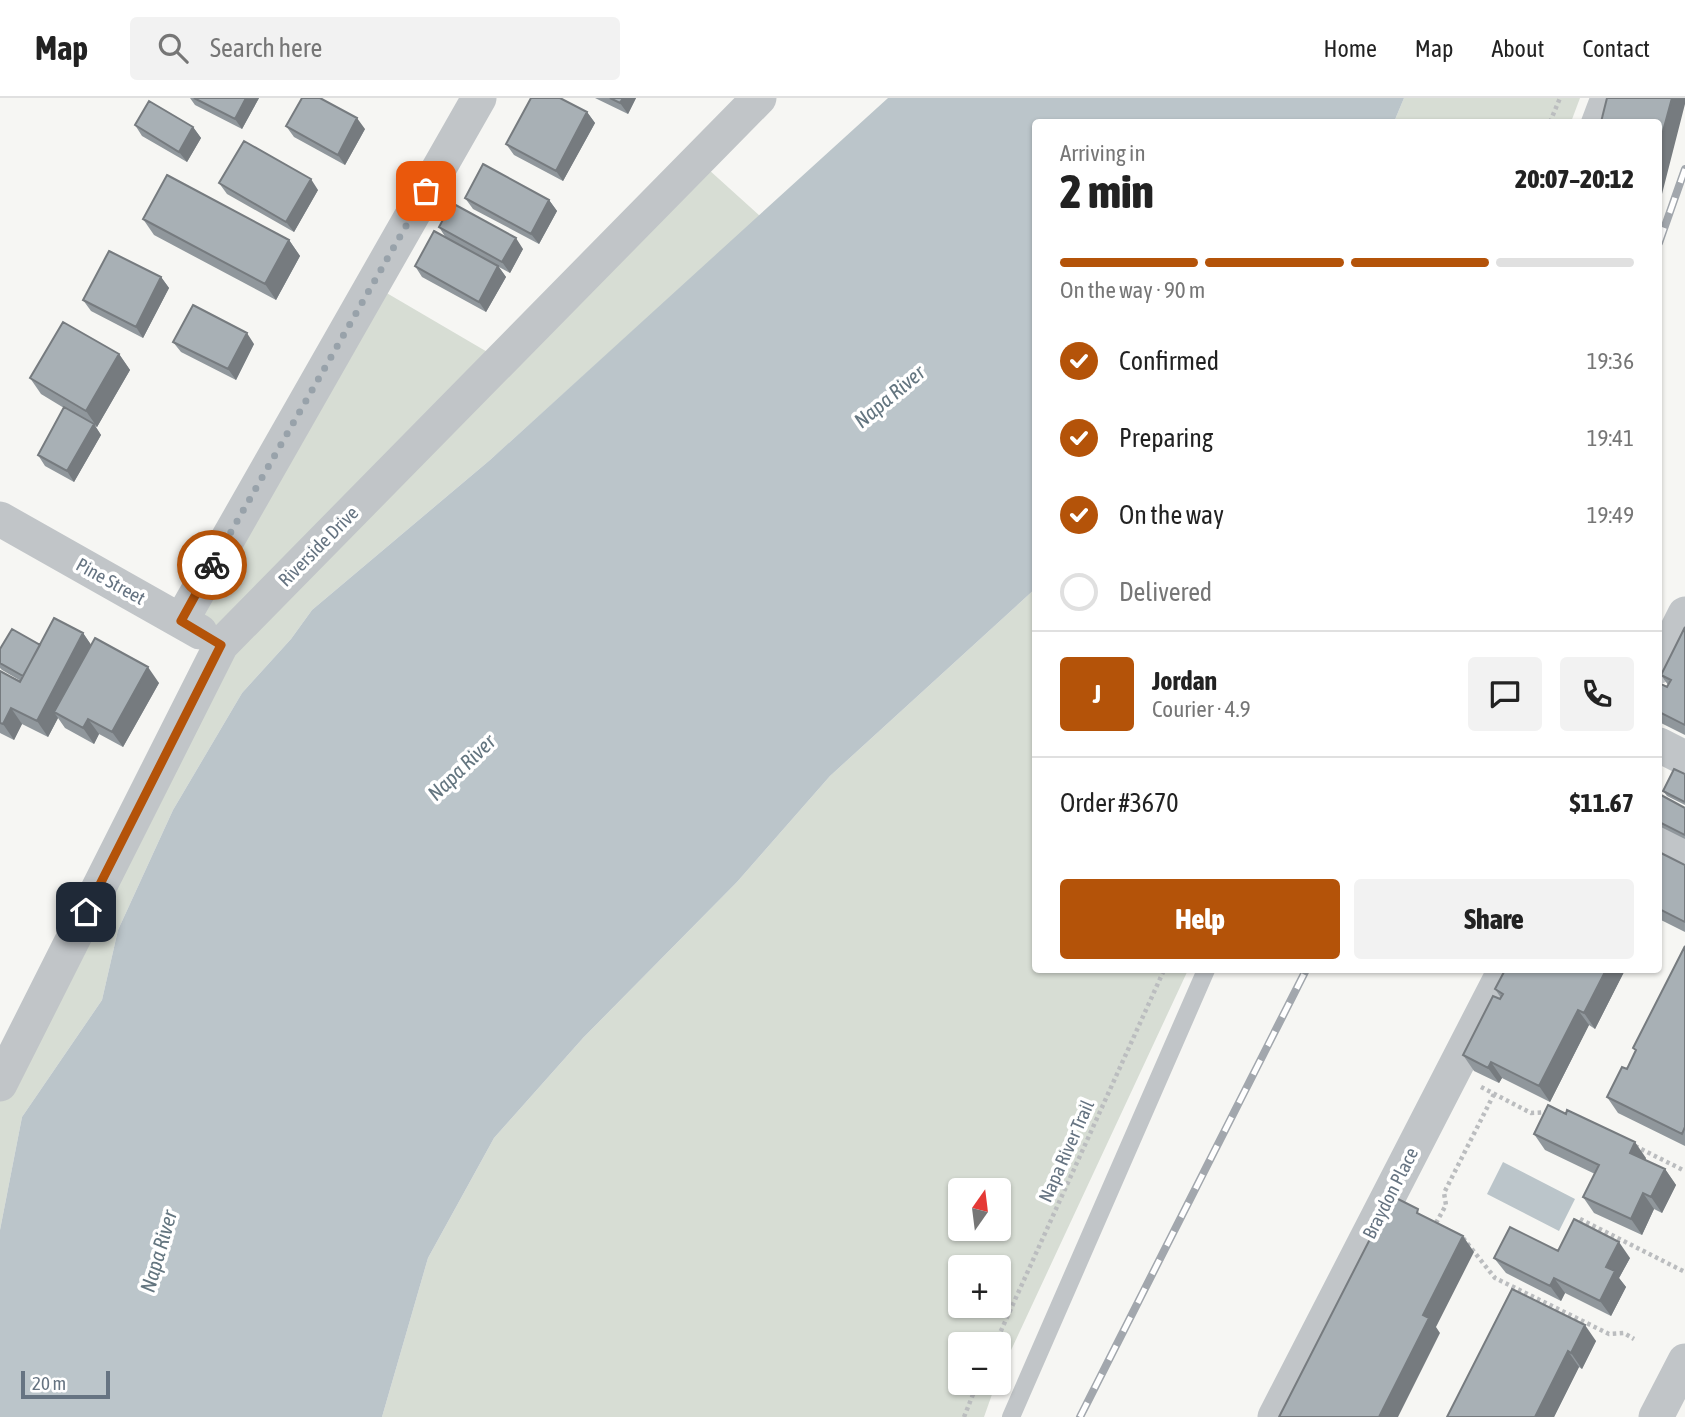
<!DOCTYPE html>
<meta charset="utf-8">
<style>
:root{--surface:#fff;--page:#f2f2f2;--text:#222;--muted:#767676;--line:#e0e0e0;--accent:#b45309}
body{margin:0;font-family:"Asap Condensed",sans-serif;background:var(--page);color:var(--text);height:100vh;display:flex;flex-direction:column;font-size:26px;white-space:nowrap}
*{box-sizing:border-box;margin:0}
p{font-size:23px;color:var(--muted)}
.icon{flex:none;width:38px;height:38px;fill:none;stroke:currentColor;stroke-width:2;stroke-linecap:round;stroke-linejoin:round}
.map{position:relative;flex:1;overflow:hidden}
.side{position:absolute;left:1032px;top:21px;width:630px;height:854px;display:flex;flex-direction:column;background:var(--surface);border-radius:7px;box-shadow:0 2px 5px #0004}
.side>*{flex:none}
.needle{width:46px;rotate:14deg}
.tools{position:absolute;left:948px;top:1080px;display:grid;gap:14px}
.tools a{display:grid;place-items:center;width:63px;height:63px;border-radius:7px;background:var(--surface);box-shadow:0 2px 5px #0004;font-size:35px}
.scale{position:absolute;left:21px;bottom:18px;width:89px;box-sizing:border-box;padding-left:7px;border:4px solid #667482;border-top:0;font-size:19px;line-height:24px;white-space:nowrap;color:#667482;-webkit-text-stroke:5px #fff;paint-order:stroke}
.pin{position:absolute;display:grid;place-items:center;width:60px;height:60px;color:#fff;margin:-30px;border-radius:14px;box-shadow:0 4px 10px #0006}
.courier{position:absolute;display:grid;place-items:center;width:70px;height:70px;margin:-35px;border:5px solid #b45309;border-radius:50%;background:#fff;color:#222;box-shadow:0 2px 9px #0007}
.overview em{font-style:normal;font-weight:800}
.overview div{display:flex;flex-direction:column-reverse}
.overview{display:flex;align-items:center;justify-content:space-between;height:119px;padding:0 28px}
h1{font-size:46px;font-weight:800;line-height:52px}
.bar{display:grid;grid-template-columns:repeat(4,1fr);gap:10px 7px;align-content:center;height:84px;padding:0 28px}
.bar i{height:9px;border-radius:5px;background:var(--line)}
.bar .current{background:var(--accent)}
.bar p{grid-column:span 4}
.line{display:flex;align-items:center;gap:18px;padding:0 28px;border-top:2px solid var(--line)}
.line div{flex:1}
.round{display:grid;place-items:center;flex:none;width:74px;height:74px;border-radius:7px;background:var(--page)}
ol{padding:0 28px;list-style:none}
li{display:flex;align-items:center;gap:21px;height:77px}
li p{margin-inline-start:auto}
li .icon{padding:7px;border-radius:50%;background:var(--accent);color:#fff;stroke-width:4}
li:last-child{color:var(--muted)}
li i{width:38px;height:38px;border:4px solid var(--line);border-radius:50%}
.cta{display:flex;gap:14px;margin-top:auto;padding:14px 28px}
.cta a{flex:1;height:80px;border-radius:7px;background:var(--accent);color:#fff;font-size:28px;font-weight:800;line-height:80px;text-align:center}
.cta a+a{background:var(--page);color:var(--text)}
header{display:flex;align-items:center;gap:42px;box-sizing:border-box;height:98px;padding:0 35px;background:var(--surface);border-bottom:2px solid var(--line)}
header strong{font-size:33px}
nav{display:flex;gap:38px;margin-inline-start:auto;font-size:24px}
.search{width:490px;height:63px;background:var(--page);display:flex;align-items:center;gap:18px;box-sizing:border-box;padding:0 24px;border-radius:7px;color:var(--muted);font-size:26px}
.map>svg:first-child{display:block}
.green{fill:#d7ddd4;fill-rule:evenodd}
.water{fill:#bbc5ca}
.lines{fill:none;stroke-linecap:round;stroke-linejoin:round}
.path{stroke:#bbbdbf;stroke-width:4.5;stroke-dasharray:3.5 3.5;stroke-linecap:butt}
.lane{stroke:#c1c5c8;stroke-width:18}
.street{stroke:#c1c5c8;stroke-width:35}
.rail-casing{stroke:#a2a7ad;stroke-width:8}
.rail{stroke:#fff;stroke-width:5;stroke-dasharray:16;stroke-linecap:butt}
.wall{fill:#90979c}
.shaded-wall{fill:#767b7f}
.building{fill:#a8b0b5;stroke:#767b7f;stroke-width:2}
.done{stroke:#98a2aa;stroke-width:7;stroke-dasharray:0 12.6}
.route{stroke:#b45309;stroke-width:9}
.labels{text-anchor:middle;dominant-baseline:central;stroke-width:7;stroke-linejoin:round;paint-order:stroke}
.street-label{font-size:19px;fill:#667482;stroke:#fff}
.water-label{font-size:21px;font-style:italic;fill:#63757f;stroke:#fff}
</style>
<header>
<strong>Map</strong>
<div class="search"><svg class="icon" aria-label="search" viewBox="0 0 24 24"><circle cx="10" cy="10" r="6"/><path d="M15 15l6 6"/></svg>Search here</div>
<nav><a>Home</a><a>Map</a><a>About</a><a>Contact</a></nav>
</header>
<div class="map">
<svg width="1685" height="1319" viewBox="0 0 1685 1319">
<rect width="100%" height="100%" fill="#f6f6f3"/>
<!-- green -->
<path class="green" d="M1404 0H1580L1571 24H1394Z
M698 62 760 118 490 362 312 512 291 541 242 595 173 712 118 832 102 902 22 1019 0 1132V986L221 547 181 523 373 187 501 262Z
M1036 490V872H1188L999 1278V1246H961V1284L996 1285 984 1319H382L428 1160 494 1040 583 940 737 784 830 678ZM961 1092H999V1130H961ZM961 1169H999V1208H961Z"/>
<!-- water -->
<path class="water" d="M888 0H1404L1394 24H1036V490L830 678 737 784 583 940 494 1040 428 1160 382 1319H0V1132L22 1019 102 902 118 832 173 712 242 595 291 541 312 512 490 362Z
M1503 1064 1575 1101 1559 1133 1487 1096Z"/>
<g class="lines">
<!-- path -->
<path class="path" d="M1550 24 1560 0
M1481 989 1531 1015 1549 1014
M1635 1048 1685 1073
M1580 1121 1685 1174
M1436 1125 1446 1107 1444 1095 1494 996
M1463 1140 1495 1180 1609 1236 1624 1235 1634 1241
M995 1246 1164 872
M964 1319 978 1284"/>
<!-- lane -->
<path class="lane" d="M1590 24 1599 0
M1011 1319 1206 872"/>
<!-- street -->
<path class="street" d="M0 421 200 534
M181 523 479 0
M1659 568 1685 516
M1659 647 1685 660
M1659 746 1685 759
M0 986 221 547 759 0
M1275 1319 1505 872
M1656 1319 1685 1263"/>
<defs>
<path id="rail" d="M1659 145 1685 71
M1080 1319 1306 872"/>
</defs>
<!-- rail casing -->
<use href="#rail" class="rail-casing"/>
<!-- rail -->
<use href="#rail" class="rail"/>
</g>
<!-- wall -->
<path class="wall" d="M190 0H259L242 31 195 7Z
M595 0H636L628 16Z
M587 14 595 25 563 83 514 57 506 46Z
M135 27 193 29 201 40 187 64 142 38Z
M286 28 365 31 345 67 294 39Z
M219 85 318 92 294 134 227 96Z
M465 100 549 102 557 113 539 146 473 111Z
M143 121 289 142 300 158 276 202 154 137Z
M439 129 523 151 510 175 499 169 506 179 486 214 422 179 415 168 446 140Z
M161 179 169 190 143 240 91 213 83 202Z
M173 244 254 246 236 282 181 254Z
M119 256 130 272 97 329 95 328 101 337 74 384 45 368 38 357 64 310 41 296 30 280Z
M1685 529V637L1659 624V585L1667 589 1668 587 1661 577Z
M83 535 91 547 159 585 123 649 99 636 94 646 65 630 58 620 48 639 22 626 14 642 0 635V573L21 583 2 572 0 570V551L40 547Z
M1685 676V707L1667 698 1663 693Z
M1659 700 1685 710V741L1659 728Z
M1659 754 1685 767V834L1659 821Z
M1685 848V1048L1618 1015 1607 999 1627 971 1636 954 1633 950Z
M1505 872H1625L1595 931 1589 927 1550 1004 1502 980 1499 985 1474 973 1463 957 1501 900 1495 891Z
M1534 1036 1646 1060 1645 1062 1665 1071 1676 1087 1662 1115 1654 1111 1642 1137 1594 1115 1583 1099 1595 1076 1545 1052Z
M1558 1153 1630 1160 1619 1180 1626 1189 1611 1218 1565 1195 1561 1203 1506 1175 1494 1160Z
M1512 1191 1596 1243 1582 1271 1579 1269 1554 1319H1447Z"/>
<!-- shaded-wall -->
<path class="shaded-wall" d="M246 0H259L242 31 235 21Z
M623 0H636L628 16 620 5Z
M1672 0H1685V6L1662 96 1659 92V48Z
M587 14 595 25 563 83 556 73Z
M357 20 365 31 345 67 338 57Z
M193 29 201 40 187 64 179 54Z
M311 81 318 92 294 134 286 124Z
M549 102 557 113 539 146 531 136Z
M516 140 523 151 510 175 502 164Z
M289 142 300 158 276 202 265 186Z
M498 168 506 179 486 214 479 204Z
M161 179 169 190 143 240 136 229Z
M247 235 254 246 236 282 228 271Z
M119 256 130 272 97 329 86 313Z
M94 326 101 337 74 384 67 373Z
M83 535 94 551 54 614 58 620 48 639 37 623Z
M148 569 159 585 123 649 112 634Z
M11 610 22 626 14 642 3 626Z
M88 621 99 636 94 646 83 630Z
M1606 872H1625L1595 931 1584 915Z
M1578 912 1589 927 1550 1004 1539 988Z
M1491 964 1502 980 1499 985 1488 970Z
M1635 1044 1646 1060 1641 1071 1630 1055Z
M1665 1071 1676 1087 1662 1115 1651 1099Z
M1643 1095 1654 1111 1642 1137 1631 1121Z
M1463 1138 1474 1154 1436 1229 1440 1235 1398 1319H1379L1423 1217Z
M1619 1144 1630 1160 1619 1180 1626 1189 1611 1218 1600 1203 1606 1169Z
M1554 1180 1565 1195 1561 1203 1550 1188Z
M1585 1227 1596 1243 1582 1271 1571 1255Z
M1568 1253 1579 1269 1554 1319H1535Z"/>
<!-- building -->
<path class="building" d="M194 0H246L235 21Z
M302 0H320L357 20 338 57 286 28Z
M531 0H560L587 14 556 73 506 46Z
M610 0H623L620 5Z
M1607 0H1672L1659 48V24H1601Z
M149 3 193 29 179 54 135 27Z
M244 43 311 81 286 124 219 85Z
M483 66 549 102 531 136 465 100Z
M167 77 289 142 265 186 143 121Z
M452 105 516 140 502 164 439 129Z
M434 133 498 168 479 204 415 168Z
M109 153 161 179 136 229 83 202Z
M193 207 247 235 228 271 173 244Z
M63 224 119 256 86 313 30 280Z
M64 309 94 326 67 373 38 357Z
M54 520 83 535 37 623 11 610 3 626 0 625V573L20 584Z
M1685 529V627L1659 614V585L1667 589 1671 582 1661 577Z
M12 531 40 547 23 578 0 565V551Z
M95 540 148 569 112 634 88 621 83 630 54 614Z
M1674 671 1685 676V704L1663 693Z
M1661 697 1685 710V737L1659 724V700Z
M1659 754 1685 767V824L1659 811Z
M1685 848V1029L1682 1036 1607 999 1622 969 1627 971 1636 952 1633 950Z
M1505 872H1606L1584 915 1578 912 1539 988 1491 964 1488 970 1463 957 1493 898 1500 901 1503 896 1495 891Z
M1548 1007 1566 1016 1567 1012 1635 1044 1630 1055 1665 1071 1651 1099 1643 1095 1631 1121 1583 1099 1599 1067 1534 1036Z
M1392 1098 1418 1111 1417 1115 1463 1138 1423 1217 1429 1220 1379 1319H1279Z
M1574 1121 1619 1144 1606 1169 1615 1173 1600 1203 1554 1180 1550 1188 1494 1160 1510 1129 1558 1153Z
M1512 1191 1585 1227 1571 1255 1568 1253 1535 1319H1447Z"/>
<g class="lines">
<!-- done -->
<path class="done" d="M212 467 426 93"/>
<!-- route -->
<path class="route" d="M86 814 221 547 181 523 212 467"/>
</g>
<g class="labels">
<!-- street labels -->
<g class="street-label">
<text transform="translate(318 448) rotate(-45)">Riverside Drive</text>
<text transform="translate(111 483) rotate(29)">Pine Street</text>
<text transform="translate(1066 1053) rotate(-66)">Napa River Trail</text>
<text transform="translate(1390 1095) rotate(-63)">Braydon Place</text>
</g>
<!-- water labels -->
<g class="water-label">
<text transform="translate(889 298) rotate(-40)">Napa River</text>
<text transform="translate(461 669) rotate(-44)">Napa River</text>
<text transform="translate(158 1153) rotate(-74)">Napa River</text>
</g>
</g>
</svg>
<div class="tools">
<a><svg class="needle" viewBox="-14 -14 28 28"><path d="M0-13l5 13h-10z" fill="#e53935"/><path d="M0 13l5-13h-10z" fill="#767676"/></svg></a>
<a>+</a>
<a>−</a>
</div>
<div class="scale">20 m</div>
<div class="pin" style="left:426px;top:93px;background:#ea580c"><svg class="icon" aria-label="bag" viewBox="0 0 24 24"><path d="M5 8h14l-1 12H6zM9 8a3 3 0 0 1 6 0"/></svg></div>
<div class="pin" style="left:86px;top:814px;background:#1f2937"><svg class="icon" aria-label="home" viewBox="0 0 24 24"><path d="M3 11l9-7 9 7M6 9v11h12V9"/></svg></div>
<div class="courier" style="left:212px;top:467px"><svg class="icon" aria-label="bike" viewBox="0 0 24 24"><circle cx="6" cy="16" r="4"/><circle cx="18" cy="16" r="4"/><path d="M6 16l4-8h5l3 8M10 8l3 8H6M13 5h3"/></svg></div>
<section class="side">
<div class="overview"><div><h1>2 min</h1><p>Arriving in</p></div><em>20:07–20:12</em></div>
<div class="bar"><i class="current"></i><i class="current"></i><i class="current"></i><i></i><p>On the way · 90 m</p></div>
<ol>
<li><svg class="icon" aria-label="check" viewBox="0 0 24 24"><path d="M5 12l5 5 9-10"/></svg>Confirmed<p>19:36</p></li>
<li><svg class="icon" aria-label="check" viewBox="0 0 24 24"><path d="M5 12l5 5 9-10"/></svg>Preparing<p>19:41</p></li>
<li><svg class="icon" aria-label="check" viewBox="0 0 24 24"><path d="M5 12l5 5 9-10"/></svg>On the way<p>19:49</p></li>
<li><i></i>Delivered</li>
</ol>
<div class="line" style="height:126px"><b class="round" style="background:var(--accent);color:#fff">J</b><div><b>Jordan</b><p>Courier · 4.9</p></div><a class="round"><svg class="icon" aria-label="chat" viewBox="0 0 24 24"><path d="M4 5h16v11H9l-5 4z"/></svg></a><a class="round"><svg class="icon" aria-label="phone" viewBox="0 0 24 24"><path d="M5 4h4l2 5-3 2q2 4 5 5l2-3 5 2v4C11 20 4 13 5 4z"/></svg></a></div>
<div class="line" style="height:91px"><div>Order #3670</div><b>$11.67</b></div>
<div class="cta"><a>Help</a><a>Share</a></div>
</section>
</div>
